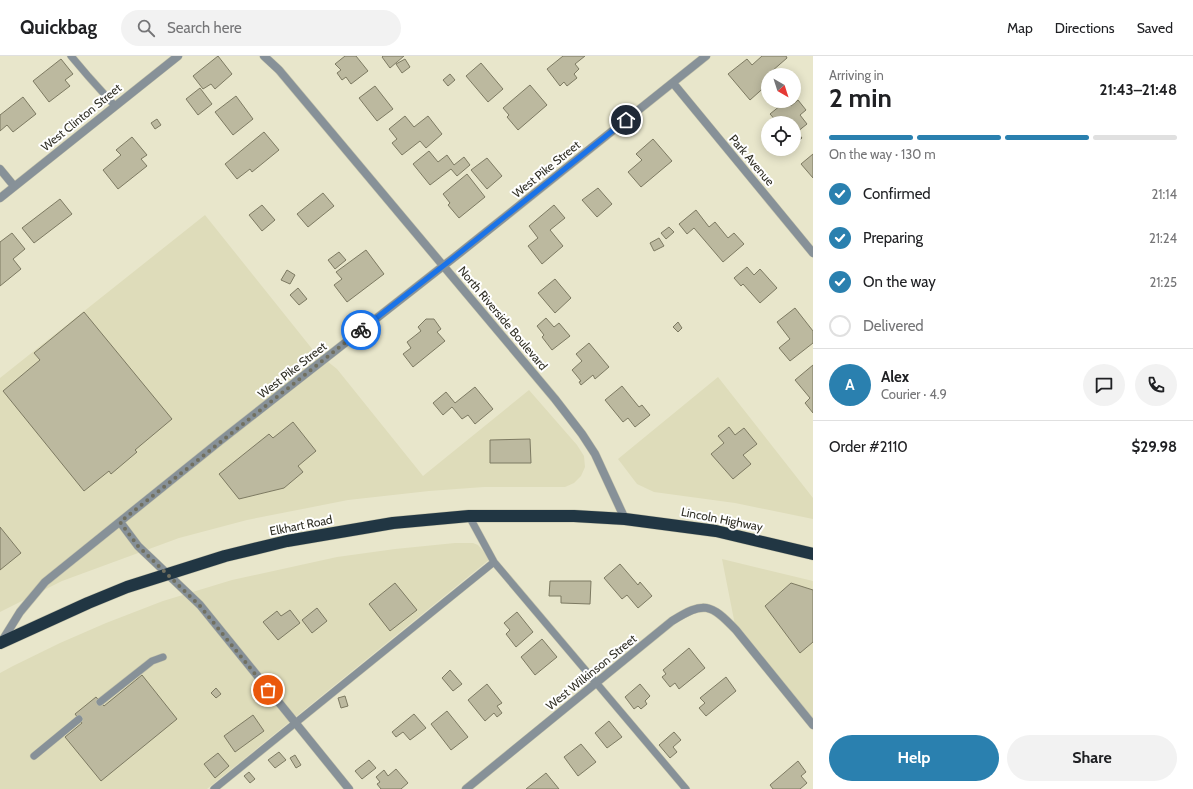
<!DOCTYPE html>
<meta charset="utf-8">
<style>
:root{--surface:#fff;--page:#f2f2f2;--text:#202124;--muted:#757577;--line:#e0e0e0;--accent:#2a80af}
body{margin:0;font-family:Cabin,sans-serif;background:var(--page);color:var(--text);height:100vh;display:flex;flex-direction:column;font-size:15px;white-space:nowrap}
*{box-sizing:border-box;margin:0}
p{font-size:13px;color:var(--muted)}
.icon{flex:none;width:22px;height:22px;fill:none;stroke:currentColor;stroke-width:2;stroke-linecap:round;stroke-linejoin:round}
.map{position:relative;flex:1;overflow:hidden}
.details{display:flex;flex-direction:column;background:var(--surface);width:380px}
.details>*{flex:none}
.needle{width:26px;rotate:141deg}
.buttons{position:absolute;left:761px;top:12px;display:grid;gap:8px}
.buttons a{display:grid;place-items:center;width:40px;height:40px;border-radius:50%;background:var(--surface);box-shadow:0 2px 10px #0003;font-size:20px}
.pin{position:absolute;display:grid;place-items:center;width:34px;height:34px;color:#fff;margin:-17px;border:2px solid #fff;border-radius:50%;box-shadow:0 1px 4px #0007}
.courier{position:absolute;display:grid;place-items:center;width:40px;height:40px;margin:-20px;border:3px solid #1a73e8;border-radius:50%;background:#fff;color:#222;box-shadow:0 1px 5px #0007}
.overview em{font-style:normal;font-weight:800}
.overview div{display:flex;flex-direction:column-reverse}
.overview{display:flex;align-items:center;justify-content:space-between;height:68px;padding:0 16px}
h1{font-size:26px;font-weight:800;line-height:30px}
.bar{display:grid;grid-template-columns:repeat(4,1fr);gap:6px 4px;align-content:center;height:48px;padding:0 16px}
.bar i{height:5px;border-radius:3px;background:var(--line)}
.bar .selected{background:var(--accent)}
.bar p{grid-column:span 4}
.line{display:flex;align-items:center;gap:10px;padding:0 16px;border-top:1px solid var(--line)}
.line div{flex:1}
.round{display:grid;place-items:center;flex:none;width:42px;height:42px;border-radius:21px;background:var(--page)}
ol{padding:0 16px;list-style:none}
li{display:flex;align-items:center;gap:12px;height:44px}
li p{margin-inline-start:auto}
li .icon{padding:4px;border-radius:50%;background:var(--accent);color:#fff;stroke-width:4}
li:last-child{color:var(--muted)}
li i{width:22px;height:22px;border:2px solid var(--line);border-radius:50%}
.cta{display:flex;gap:8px;margin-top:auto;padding:8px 16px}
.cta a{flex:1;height:46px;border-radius:24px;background:var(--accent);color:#fff;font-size:16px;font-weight:800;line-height:46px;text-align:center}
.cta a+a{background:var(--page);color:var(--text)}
header{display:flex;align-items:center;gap:24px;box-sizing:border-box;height:56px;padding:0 20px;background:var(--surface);border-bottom:1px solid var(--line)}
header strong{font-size:19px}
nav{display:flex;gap:22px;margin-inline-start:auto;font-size:14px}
.search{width:280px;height:36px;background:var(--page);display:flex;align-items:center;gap:10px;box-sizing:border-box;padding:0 14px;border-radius:22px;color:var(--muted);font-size:15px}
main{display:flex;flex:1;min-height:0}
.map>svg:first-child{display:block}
.built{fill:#dedcba}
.building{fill:#bcb99f;stroke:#7d7a62}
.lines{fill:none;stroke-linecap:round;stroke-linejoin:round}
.lane-casing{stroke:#c3c2aa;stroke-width:8}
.street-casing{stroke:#c3c2aa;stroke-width:9}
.highway-casing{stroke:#c3c2aa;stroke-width:13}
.lane{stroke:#879198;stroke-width:7}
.street{stroke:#879198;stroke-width:8}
.highway{stroke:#213643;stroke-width:12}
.done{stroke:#717060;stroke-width:4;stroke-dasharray:0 7.2}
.route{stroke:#1a73e8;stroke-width:5}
.labels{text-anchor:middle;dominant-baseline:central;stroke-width:4;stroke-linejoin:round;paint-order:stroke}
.street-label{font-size:12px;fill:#313026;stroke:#fff}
</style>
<header>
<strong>Quickbag</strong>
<div class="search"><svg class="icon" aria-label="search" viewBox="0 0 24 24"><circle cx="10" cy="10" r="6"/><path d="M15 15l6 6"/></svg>Search here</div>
<nav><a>Map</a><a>Directions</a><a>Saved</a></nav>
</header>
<main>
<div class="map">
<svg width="813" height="733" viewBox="0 0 813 733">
<rect width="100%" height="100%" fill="#e8e6cb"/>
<!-- built -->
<path class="built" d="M205 159 313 294 337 313 423 420 529 334 577 389 584 400 585 411 581 420 574 427 565 431H484L429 435 348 444 247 464 179 482 62 525 0 556V322Z
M718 321 813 442V463L735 447 654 436 637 428 618 403Z
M455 487H473L478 489 490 503 207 733H0V617L13 610 60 587 106 567 163 545 232 524 337 501 395 493Z
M722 503 813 525V669L736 574Z"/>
<!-- building -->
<path class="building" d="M218 0 232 18 215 33 211 28 203 33 193 20Z
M345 0H356L368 15 351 28 346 21 342 24 337 17 341 14 335 8Z
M383 0H404L390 12 382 1Z
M563 0H585L575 8 579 13 574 18 577 22 567 30 564 26 560 30 547 13Z
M762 0H786L787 2 764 22 768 28 750 44 728 18 747 3 752 9Z
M61 3 73 18 65 24 70 30 49 46 33 25Z
M405 3 410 11 402 17 396 8Z
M481 7 503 33 488 46 466 20Z
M450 18 455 24 448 30 443 24Z
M530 29 547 49 518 74 507 61 509 59 503 52Z
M375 30 393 53 377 65 359 42Z
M200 32 212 48 198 59 186 43Z
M236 40 253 63 233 79 215 56Z
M23 41 36 58 13 76 7 69 0 75V59Z
M798 44 806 54 800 59 807 68 797 76 802 82 794 89V67H778L770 58 786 45 791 50Z
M405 60 414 71 428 60 442 78 426 92 420 85 402 99 392 87 397 83 389 73Z
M157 63 161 69 155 73 151 67Z
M264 76 279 94 252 116 250 113 237 123 225 108Z
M132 81 147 99 141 103 147 110 118 133 103 114 121 99 116 94Z
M653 83 672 105 641 131 628 116 642 104 636 98Z
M429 95 438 106 447 99 454 109 464 101 470 109 457 120 451 113 430 129 413 108Z
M813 98V122L801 108Z
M487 102 502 120 487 133 471 114Z
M467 118 485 141 459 162 448 149 450 147 443 138Z
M598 132 612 148 597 161 582 144Z
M323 137 334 150 308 171 297 158Z
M60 143 72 158 34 187 22 172Z
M262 149 275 164 262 175 249 159Z
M554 149 565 162 550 174 563 190 542 208 528 190 538 182 529 170Z
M696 154 709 171 715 166 728 182 734 177 744 188 723 206 694 172 687 178 679 168Z
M669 171 674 176 666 183 661 177Z
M12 177 25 193 13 203 21 213 0 230V186Z
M659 182 664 190 654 195 650 187Z
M366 194 384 218 347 246 334 229 342 223 336 216Z
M339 196 346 204 335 213 328 204Z
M747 211 754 219 760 213 777 232 760 247 743 228 741 230 734 222Z
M287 214 295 219 290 228 281 224Z
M555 223 571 242 555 257 538 237Z
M298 232 307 243 299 249 290 239Z
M795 252 813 275V287L790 305 779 292 790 283 777 266Z
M84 256 172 363 135 394 137 396 111 418 109 415 84 435 3 335 40 304 34 297Z
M546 262 554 271 559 267 570 280 552 294 542 281 544 279 537 270Z
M426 263H434L441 273 437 276 445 285 413 311 403 298 411 292 407 286 421 275 418 271Z
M678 266 682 272 678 276 673 271Z
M589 287 609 311 595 323 593 319 581 329 579 326 581 325 572 314 582 305 576 298Z
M813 309V357L805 347 810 342 795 324Z
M622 330 639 351 642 349 650 359 635 371 628 362 623 366 605 344Z
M475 331 493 353 475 368 468 359 462 363 452 351 443 359 433 347 446 336 455 347Z
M293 366 316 395 298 410 303 416 284 432 239 443 219 418 269 378 273 382Z
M729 371 735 379 744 372 757 388 743 399 751 408 733 423 711 398 724 387 718 380Z
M530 383 531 407H490V384Z
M0 471 21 497 0 514Z
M620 508 638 529 640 526 652 540 638 552 627 539 622 543 604 522Z
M550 525H591L590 548 561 547V540H549Z
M395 527 417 554 390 575 369 548Z
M791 527 813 534V586L800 597 765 550Z
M317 552 327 565 312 577 302 564Z
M290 554 300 567 278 584 263 566 277 555 281 560Z
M517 556 533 576 516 591 506 578 510 574 504 567Z
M542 583 557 601 535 619 521 601Z
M689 592 705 612 679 633 675 627 670 631 662 621 666 618 663 614Z
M450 614 462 628 453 635 442 622Z
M142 619 177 663 101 725 65 681 82 667 75 658 96 641 104 650Z
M726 621 736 635 706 660 699 652 705 647 700 642Z
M487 628 502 647 497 650 502 657 497 661 494 657 485 665 468 644Z
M640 628 650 640 645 645 647 648 641 653 638 650 634 653 625 641Z
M216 632 221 638 216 642 211 637Z
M345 640 348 650 341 652 338 642Z
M447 655 468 681 451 694 431 668Z
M414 658 426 672 410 684 403 676 396 681 392 676Z
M253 659 264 675 235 696 224 680Z
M609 665 622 681 607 692 595 677Z
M674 676 681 684 673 691 677 696 670 702 659 689Z
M581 688 596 706 578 720 564 701Z
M279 696 286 704 275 712 268 704Z
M218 697 229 710 215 722 204 708Z
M295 699 301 709 296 712 290 702Z
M369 704 376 712 362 723 355 715Z
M798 705 806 716 801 720 807 727 800 733H773L770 729Z
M396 713 408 727 401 733H381L377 728 380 726 376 721 384 714 388 720Z
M249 716 255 723 250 727 244 720Z
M546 717 559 733H526Z"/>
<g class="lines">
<defs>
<path id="lane" d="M71 0 88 20 115 50
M469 460 494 506 686 733
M100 646 152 605 163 601
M34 700 79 663
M214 733 494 506"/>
<path id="street" d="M264 0 279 14 555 343 582 378 595 398 625 463
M673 27 813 197
M0 113 14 130
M0 142 178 0
M120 466 138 490 200 549 349 733
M2 585 20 556 45 526 220 385 461 196 706 0
M466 733 672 565C704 545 710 547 736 574L813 669"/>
<path id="highway" d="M0 587 88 547 127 531 225 500 287 485 393 467 469 460H574L625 463 716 475 813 498"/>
</defs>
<!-- lane casing -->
<use href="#lane" class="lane-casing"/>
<!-- street casing -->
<use href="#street" class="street-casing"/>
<!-- highway casing -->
<use href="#highway" class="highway-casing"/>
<!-- lane -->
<use href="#lane" class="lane"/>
<!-- street -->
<use href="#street" class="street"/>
<!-- highway -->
<use href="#highway" class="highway"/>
</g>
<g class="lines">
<!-- done -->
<path class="done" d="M268 634 200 550 138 490 120 466 361 274"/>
<!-- route -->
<path class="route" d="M361 274 452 203 626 64"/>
</g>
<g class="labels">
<!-- street labels -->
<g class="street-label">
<text transform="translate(81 61) rotate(-39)">West Clinton Street</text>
<text transform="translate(752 104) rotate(50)">Park Avenue</text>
<text transform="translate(546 113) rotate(-39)">West Pike Street</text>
<text transform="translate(503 262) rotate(50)">North Riverside Boulevard</text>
<text transform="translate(292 314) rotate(-38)">West Pike Street</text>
<text transform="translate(722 463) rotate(11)">Lincoln Highway</text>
<text transform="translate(301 469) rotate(-11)">Elkhart Road</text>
<text transform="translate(591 616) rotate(-39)">West Wilkinson Street</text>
</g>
</g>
</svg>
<div class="buttons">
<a><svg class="needle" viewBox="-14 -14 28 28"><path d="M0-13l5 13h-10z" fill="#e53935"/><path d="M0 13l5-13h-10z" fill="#757577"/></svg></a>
<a><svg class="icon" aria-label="locate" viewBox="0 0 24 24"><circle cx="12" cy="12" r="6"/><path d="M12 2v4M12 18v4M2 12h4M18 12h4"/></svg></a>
</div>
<div class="pin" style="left:268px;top:634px;background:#ea580c"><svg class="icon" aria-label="bag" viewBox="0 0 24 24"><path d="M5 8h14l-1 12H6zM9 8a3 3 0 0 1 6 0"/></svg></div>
<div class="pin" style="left:626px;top:64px;background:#1f2937"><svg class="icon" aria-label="home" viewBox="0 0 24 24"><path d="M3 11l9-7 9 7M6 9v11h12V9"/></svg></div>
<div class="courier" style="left:361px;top:274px"><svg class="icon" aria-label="bike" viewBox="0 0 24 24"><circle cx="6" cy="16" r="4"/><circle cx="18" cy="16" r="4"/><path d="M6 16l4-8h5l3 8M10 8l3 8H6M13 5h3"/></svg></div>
</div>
<section class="details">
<div class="overview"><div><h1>2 min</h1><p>Arriving in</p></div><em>21:43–21:48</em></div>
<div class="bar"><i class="selected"></i><i class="selected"></i><i class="selected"></i><i></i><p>On the way · 130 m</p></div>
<ol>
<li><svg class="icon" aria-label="check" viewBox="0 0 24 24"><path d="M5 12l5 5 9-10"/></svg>Confirmed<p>21:14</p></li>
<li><svg class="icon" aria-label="check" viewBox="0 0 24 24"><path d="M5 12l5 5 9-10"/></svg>Preparing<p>21:24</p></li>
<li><svg class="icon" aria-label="check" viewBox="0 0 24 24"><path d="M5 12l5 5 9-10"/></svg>On the way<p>21:25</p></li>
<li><i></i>Delivered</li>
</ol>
<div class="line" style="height:72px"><b class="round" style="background:var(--accent);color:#fff">A</b><div><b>Alex</b><p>Courier · 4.9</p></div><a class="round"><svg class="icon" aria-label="chat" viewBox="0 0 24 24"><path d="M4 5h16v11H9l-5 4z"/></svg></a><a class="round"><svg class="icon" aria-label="phone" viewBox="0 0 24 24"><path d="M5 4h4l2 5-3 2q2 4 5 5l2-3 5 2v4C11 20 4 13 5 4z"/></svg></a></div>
<div class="line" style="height:52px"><div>Order #2110</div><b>$29.98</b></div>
<div class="cta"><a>Help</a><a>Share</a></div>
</section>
</main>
